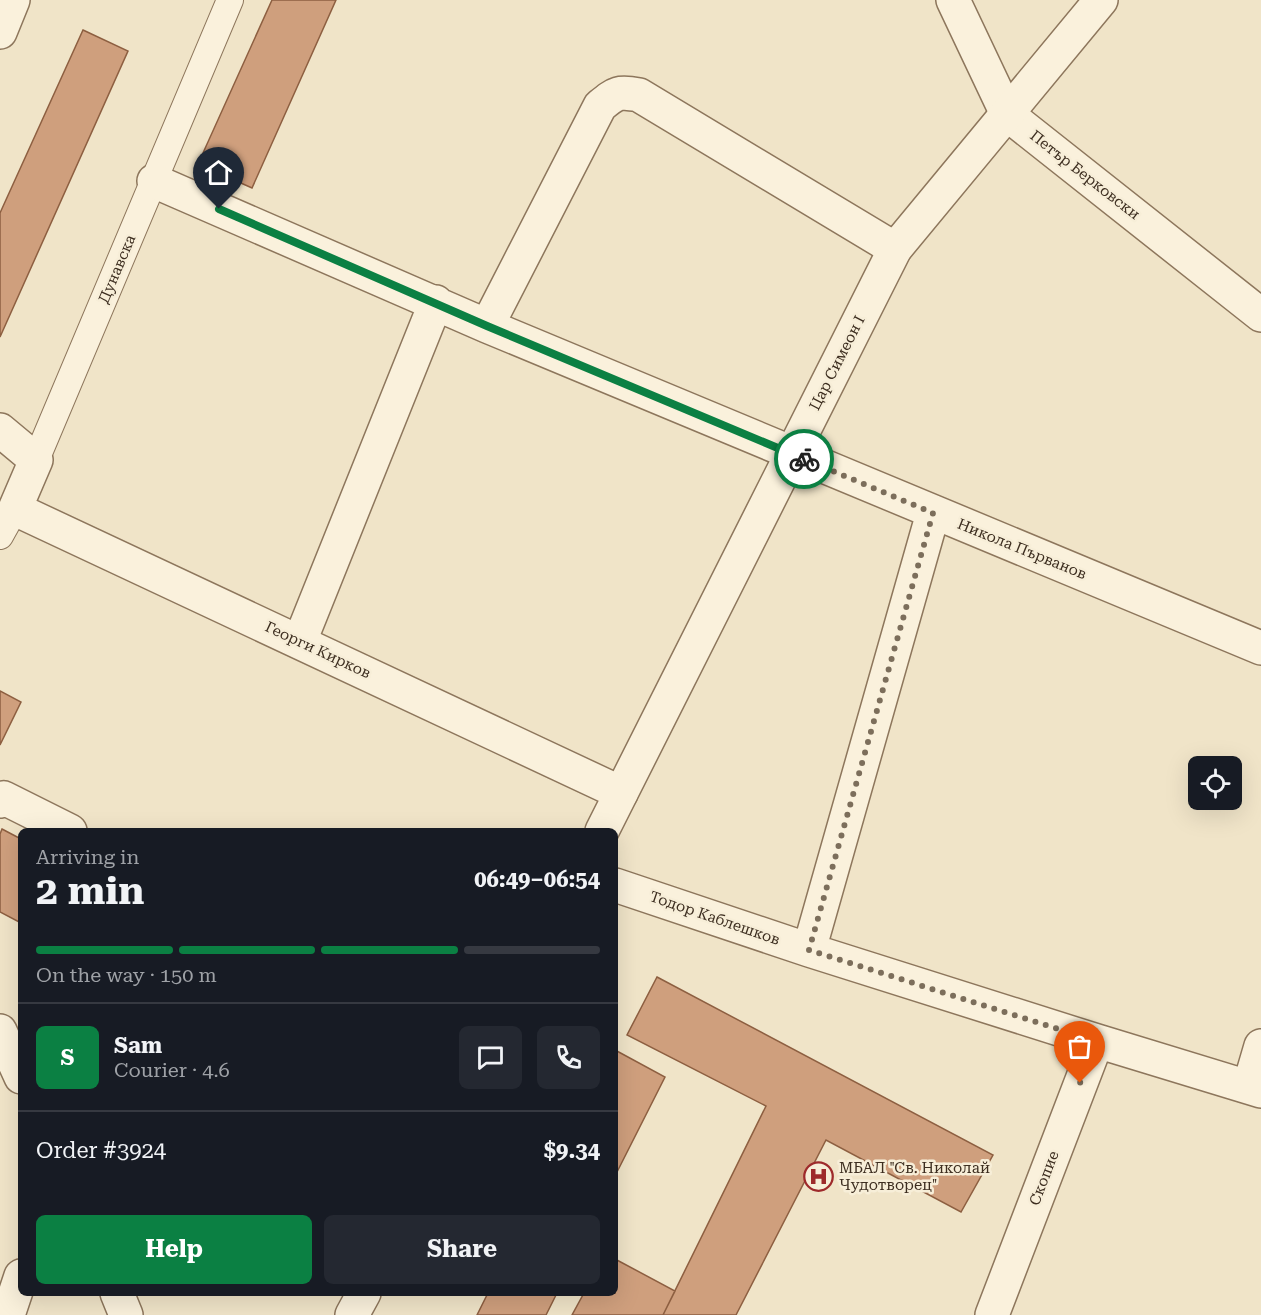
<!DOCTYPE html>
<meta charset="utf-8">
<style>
:root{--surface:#171b24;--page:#242831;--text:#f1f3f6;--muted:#9ea1a6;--line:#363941;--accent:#0b8043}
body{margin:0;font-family:"Roboto Serif",serif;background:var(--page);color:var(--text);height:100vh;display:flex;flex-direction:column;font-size:22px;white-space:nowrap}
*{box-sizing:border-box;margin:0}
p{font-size:20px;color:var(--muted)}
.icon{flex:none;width:33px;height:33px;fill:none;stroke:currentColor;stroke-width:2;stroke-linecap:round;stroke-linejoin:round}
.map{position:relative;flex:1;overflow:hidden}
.side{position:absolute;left:18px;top:828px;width:600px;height:468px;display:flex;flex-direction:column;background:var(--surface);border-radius:9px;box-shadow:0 6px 24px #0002}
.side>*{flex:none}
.tools{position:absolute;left:1188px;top:756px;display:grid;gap:12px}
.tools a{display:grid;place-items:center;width:54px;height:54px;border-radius:9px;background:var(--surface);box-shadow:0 6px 24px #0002;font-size:30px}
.pin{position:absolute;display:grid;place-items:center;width:51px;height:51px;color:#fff;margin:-62px -26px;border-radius:50% 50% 50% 0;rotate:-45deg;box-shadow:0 0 6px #0007}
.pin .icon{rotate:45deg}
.courier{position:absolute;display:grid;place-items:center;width:60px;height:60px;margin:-30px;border:4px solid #0b8043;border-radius:50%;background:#fff;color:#222;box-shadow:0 2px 8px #0007}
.summary em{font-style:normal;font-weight:700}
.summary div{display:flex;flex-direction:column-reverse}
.summary{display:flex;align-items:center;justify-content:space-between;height:102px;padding:0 18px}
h1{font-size:39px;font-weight:700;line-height:45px}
.bar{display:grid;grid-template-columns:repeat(4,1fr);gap:9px 6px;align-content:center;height:72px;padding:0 18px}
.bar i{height:8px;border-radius:4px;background:var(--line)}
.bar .on{background:var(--accent)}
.bar p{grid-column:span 4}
.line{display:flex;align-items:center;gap:15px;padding:0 18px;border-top:2px solid var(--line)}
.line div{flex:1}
.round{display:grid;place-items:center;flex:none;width:63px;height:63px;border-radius:9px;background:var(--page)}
.primary-button{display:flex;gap:12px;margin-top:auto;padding:12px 18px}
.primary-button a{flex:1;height:69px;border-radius:9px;background:var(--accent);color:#fff;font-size:24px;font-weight:700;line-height:69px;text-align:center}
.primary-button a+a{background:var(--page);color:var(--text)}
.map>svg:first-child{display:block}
.building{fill:#cf9f7d;stroke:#8d5f41;stroke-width:1.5}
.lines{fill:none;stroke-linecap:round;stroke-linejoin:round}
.pedestrian-casing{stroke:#8d765c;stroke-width:28}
.minor-casing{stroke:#8d765c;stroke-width:36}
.tertiary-casing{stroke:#8d765c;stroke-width:36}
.pedestrian{stroke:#faf1dc;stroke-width:26}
.minor{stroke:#faf1dc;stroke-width:33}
.tertiary{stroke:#faf1dc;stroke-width:33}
.done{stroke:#7c6e5b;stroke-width:6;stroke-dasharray:0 10.8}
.route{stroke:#0b8043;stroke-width:8}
.labels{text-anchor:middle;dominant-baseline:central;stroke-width:5;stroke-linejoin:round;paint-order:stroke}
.street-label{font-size:15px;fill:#3d2e20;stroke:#f7eed8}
.poi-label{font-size:15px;fill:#3d2e20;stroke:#f7eed8;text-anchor:start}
</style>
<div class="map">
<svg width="1261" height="1315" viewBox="0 0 1261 1315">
<rect width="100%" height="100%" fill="#f0e4c8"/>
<!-- building -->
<path class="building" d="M272 0H336L252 188 198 164Z
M83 30 128 51 0 337V213Z
M0 691 21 702 0 745Z
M2 829 21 839V923L0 912V834Z
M657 977 993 1155 961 1212 826 1140 736 1315H663L766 1106 627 1035Z
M615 1050 665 1077 615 1176Z
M615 1259 675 1291 663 1315H572L584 1293H615Z
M488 1293H557L546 1315H477Z"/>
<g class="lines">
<defs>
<path id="pedestrian" d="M36 460 230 0
M0 536 15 509"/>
<path id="minor" d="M953 0 1007 114 1261 315
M0 32 13 0
M154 181 487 326 1261 648
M487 326 600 106C616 93 618 91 639 95L895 249
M0 430 36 460 15 509 621 793
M300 641 436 302
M0 801 4 798 70 831
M615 885 809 950 1097 1041 1261 1091
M809 950 933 513
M0 1031 21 1077
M1249 1087 1261 1046
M117 1293 126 1315
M8 1315 21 1276
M992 1315 1097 1041"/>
<path id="tertiary" d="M602 831 895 249 1101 0
M352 1315 364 1293"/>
</defs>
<!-- pedestrian casing -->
<use href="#pedestrian" class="pedestrian-casing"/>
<!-- minor casing -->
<use href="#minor" class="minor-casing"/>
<!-- tertiary casing -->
<use href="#tertiary" class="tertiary-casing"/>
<!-- pedestrian -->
<use href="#pedestrian" class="pedestrian"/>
<!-- minor -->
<use href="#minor" class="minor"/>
<!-- tertiary -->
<use href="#tertiary" class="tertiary"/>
</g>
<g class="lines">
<!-- done -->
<path class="done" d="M804 459 933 513 809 950 1096 1041 1080 1083"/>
<!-- route -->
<path class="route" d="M219 209 487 326 804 459"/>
</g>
<!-- icons -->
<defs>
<symbol id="hospital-ring" viewBox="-11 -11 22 22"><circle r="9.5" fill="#f7eed8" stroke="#9e2a2b" stroke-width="1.5"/><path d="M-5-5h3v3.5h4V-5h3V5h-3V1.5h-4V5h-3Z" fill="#9e2a2b"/></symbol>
</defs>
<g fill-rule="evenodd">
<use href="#hospital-ring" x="802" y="1160" width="33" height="33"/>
</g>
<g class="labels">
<!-- street labels -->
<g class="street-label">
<text transform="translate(1085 175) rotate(38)">Петър Берковски</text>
<text transform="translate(117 269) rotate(-67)">Дунавска</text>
<text transform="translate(837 363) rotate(-63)">Цар Симеон I</text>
<text transform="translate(1022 549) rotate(22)">Никола Първанов</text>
<text transform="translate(318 650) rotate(25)">Георги Кирков</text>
<text transform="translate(715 918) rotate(19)">Тодор Каблешков</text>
<text transform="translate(1044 1178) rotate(-69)">Скопие</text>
</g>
<!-- poi labels -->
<g class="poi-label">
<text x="839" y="1168">МБАЛ "Св. Николай<tspan x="839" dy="17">Чудотворец"</tspan></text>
</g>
</g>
</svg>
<div class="tools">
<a><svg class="icon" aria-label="locate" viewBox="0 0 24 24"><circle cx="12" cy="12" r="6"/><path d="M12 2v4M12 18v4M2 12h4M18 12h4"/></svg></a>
</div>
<div class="pin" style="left:1080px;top:1083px;background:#ea580c"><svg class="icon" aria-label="bag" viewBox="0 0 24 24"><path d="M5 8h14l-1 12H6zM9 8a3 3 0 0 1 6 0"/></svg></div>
<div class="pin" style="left:219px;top:209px;background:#1f2937"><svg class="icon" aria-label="home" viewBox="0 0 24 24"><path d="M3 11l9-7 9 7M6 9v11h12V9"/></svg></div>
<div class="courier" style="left:804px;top:459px"><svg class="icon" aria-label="bike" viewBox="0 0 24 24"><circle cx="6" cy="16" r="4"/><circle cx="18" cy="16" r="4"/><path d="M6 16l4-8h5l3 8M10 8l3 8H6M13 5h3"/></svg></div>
<section class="side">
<div class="summary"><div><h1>2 min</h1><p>Arriving in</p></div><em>06:49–06:54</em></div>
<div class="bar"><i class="on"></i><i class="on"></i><i class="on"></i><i></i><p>On the way · 150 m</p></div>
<div class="line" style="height:108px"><b class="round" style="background:var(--accent);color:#fff">S</b><div><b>Sam</b><p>Courier · 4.6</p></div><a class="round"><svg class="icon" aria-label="chat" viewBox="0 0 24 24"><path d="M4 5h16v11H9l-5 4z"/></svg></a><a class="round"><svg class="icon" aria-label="phone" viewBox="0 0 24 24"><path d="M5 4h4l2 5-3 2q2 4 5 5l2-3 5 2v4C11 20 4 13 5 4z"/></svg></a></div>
<div class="line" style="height:78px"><div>Order #3924</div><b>$9.34</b></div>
<div class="primary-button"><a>Help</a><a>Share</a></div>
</section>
</div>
